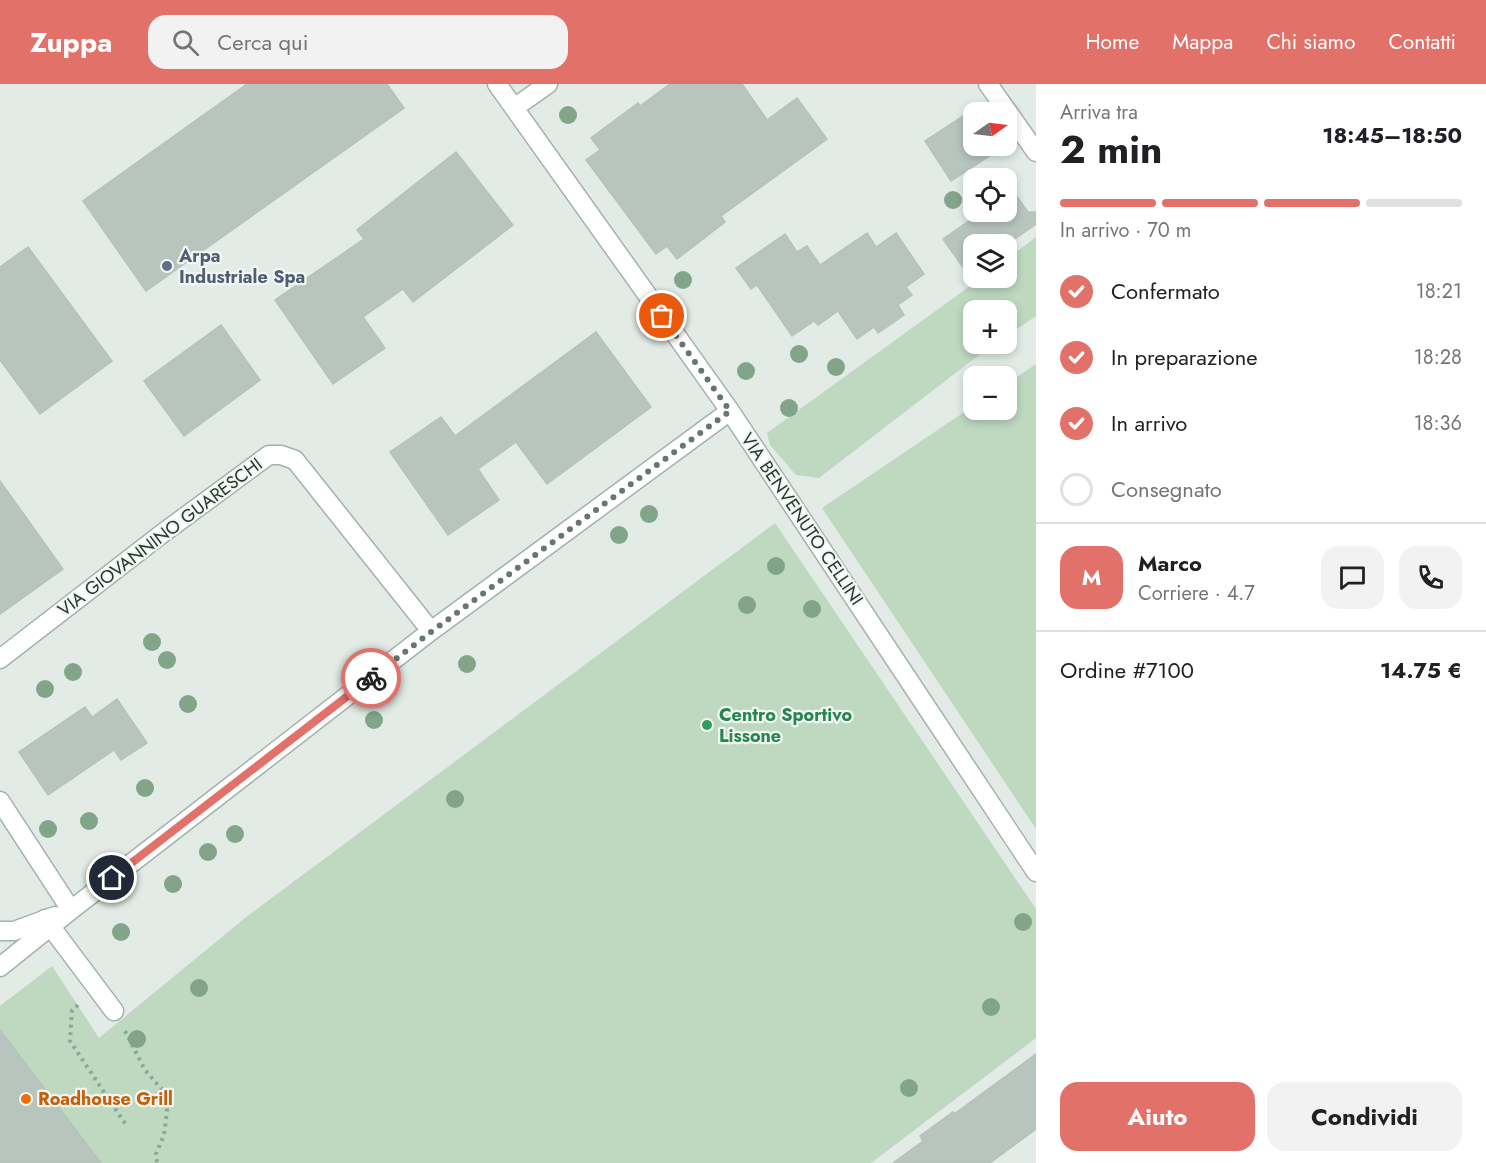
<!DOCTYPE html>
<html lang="it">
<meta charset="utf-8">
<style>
:root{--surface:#fff;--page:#f2f2f2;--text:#202124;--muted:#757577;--line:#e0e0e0;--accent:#e17169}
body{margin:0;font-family:Jost,sans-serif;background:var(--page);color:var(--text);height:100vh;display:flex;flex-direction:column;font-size:22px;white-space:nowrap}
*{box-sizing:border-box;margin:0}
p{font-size:20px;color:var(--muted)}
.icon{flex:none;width:33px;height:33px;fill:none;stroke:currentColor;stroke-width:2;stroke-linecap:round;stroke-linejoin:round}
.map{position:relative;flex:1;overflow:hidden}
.drawer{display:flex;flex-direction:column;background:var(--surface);width:450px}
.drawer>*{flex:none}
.needle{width:39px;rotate:76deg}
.controls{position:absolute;left:963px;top:18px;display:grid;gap:12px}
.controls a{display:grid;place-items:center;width:54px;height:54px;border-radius:12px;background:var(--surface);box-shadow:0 3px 9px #0003;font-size:30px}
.pin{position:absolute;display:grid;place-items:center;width:51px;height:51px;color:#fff;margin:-26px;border:3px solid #fff;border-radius:50%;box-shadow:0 2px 6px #0007}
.courier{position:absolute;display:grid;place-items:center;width:60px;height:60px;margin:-30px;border:4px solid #e17169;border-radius:50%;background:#fff;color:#222;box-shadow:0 2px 8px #0007}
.headline em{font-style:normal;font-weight:700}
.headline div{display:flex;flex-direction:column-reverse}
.headline{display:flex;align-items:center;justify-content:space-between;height:102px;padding:0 24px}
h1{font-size:39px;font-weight:700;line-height:45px}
.bar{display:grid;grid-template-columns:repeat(4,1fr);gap:9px 6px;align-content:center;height:72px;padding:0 24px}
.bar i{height:8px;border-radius:4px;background:var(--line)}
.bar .active{background:var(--accent)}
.bar p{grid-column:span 4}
.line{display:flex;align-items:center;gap:15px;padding:0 24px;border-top:2px solid var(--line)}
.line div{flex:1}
.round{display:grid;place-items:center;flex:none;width:63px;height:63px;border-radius:18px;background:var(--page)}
ol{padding:0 24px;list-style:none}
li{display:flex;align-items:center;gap:18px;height:66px}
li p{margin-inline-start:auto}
li .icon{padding:6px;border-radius:50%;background:var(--accent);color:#fff;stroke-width:4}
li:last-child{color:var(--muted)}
li i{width:33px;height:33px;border:3px solid var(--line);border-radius:50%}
.cta{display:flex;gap:12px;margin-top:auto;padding:12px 24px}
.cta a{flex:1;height:69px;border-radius:18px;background:var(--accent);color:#fff;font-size:24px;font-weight:700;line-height:69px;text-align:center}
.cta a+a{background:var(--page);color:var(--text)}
header{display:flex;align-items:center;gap:36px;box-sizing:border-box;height:84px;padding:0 30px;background:var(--accent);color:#fff}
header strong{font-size:28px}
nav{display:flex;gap:33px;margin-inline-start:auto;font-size:21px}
.search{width:420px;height:54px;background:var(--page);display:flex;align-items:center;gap:15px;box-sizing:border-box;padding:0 21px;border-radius:18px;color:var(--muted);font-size:22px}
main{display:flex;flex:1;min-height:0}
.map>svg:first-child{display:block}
.green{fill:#bed9c0}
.building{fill:#b8c5be;stroke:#b5c3bb;stroke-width:1.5}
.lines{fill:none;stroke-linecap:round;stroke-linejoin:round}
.service-casing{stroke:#a5b2ab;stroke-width:21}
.minor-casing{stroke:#a5b2ab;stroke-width:21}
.path{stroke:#86aa99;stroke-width:4;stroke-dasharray:3 4.5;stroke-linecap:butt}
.service{stroke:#fff;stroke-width:18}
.minor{stroke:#fff;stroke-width:18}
.tree{fill:#82a58a}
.done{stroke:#66776f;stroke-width:6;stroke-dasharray:0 10.8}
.route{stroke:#e17169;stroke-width:8}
.service-dot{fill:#5c6f8a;stroke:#f2f7f4;stroke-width:2}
.leisure-dot{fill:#2e9e5b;stroke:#f2f7f4;stroke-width:2}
.food-dot{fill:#e8710a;stroke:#f2f7f4;stroke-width:2}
.labels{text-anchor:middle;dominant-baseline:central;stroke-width:4.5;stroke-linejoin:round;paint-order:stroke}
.service-label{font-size:18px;font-weight:bold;fill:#4e5e75;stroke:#f2f7f4;text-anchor:start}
.street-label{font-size:18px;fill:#243930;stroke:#f2f7f4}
.leisure-label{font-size:18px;font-weight:bold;fill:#27864d;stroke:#f2f7f4;text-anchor:start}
.food-label{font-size:18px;font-weight:bold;fill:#c56008;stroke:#f2f7f4;text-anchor:start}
</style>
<header>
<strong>Zuppa</strong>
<div class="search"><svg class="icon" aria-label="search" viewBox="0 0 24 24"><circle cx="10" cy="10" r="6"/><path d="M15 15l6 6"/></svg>Cerca qui</div>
<nav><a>Home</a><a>Mappa</a><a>Chi siamo</a><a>Contatti</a></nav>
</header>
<main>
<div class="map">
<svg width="1036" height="1079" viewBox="0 0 1036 1079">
<rect width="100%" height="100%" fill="#e2ebe5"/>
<!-- green -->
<path class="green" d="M1036 153V232L1007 252 1006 226H974V260H995L979 271 819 394 796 391 770 361 767 349 981 194H1006L1007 175Z
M1036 280V745L822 424 973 322 974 326H1006L1007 300Z
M775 439 1036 825V954L871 1079H0V922L52 882 99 954 245 834Z"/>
<!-- building -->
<path class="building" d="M247 0H387L404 24 146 207 83 117Z
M670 0H742L767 36 797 14 827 55 721 132 725 138 677 175 667 162 656 170 586 76 600 66 591 54 638 19 640 22Z
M974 25V62H1005L951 97 925 57Z
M456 68 513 141 413 218 403 205 363 233 385 264 333 300 275 216 364 155 357 146Z
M1006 97 1028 128H1036V140L1006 161 974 160V184L967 189 943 155 982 128H1006Z
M867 149 876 163 896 149 924 190 906 203 912 211 898 221 904 231 878 249 874 243 857 255 838 227 818 241 814 237 792 252 757 201 751 205 736 184 785 150 797 168 807 162 820 181Z
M28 163 112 277 40 330 0 276V183Z
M221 241 260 296 184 352 144 297Z
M596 248 651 323 547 400 516 358 478 385 499 416 448 451 390 368 441 333 455 352Z
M0 397 63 485 0 530Z
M117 615 147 659 121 676 114 666 48 711 19 668 85 623 92 633Z
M0 946 101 1079H0Z
M1036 970V1045L990 1079H893L923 1057 920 1052 953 1028 954 1030Z"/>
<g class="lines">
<defs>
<path id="service" d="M45 835 114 927"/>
<path id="minor" d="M497 0 730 327 1036 788
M988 0 1036 68
M514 24 548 0
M0 575 163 449 269 371H281L295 376 431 547
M0 717 71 826
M0 847H14L55 832
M0 883 71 826 431 547 730 327"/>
</defs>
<!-- service casing -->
<use href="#service" class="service-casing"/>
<!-- minor casing -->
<use href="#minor" class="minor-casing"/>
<!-- path -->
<path class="path" d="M78 921 72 926 70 957 126 1041
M125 947 145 986 165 1009 167 1027 164 1051 156 1070 157 1079"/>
<!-- service -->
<use href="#service" class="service"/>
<!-- minor -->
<use href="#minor" class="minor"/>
</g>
<!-- trees -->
<g class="tree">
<circle cx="568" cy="31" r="9"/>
<circle cx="953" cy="116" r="9"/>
<circle cx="683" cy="196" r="9"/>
<circle cx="799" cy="270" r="9"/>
<circle cx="836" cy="283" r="9"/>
<circle cx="746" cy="287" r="9"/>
<circle cx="789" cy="324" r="9"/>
<circle cx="649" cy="430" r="9"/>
<circle cx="619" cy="451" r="9"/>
<circle cx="776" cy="482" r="9"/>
<circle cx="747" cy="521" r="9"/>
<circle cx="812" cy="525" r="9"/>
<circle cx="152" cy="558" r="9"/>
<circle cx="167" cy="576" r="9"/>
<circle cx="467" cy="580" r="9"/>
<circle cx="73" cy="588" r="9"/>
<circle cx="45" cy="605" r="9"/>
<circle cx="188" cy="620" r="9"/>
<circle cx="374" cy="636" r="9"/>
<circle cx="145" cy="704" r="9"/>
<circle cx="455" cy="715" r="9"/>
<circle cx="89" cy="737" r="9"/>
<circle cx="48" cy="745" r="9"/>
<circle cx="235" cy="750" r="9"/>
<circle cx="208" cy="768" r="9"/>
<circle cx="173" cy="800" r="9"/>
<circle cx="1023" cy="838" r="9"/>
<circle cx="121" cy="848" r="9"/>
<circle cx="199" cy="904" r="9"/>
<circle cx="991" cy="923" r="9"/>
<circle cx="137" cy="955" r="9"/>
<circle cx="909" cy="1004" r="9"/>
</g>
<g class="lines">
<!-- done -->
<path class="done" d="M371 594 431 548 730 327 662 232"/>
<!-- route -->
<path class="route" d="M112 794 371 594"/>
</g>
<!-- markers -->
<circle class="service-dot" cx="167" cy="182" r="6"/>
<circle class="leisure-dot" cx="707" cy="641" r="6"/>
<circle class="food-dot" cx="26" cy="1015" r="6"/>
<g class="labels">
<!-- service labels -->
<g class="service-label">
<text x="179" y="172">Arpa<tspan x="179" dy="21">Industriale Spa</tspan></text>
</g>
<!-- street labels -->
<g class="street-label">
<text transform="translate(802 435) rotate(56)">VIA BENVENUTO CELLINI</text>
<text transform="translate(160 453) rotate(-37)">VIA GIOVANNINO GUARESCHI</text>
</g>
<!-- leisure labels -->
<g class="leisure-label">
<text x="719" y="631">Centro Sportivo<tspan x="719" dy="21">Lissone</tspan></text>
</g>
<!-- food labels -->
<g class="food-label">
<text x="38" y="1015">Roadhouse Grill</text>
</g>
</g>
</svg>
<div class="controls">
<a><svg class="needle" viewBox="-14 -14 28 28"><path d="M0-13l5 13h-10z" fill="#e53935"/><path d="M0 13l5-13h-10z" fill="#757577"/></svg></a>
<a><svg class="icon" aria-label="locate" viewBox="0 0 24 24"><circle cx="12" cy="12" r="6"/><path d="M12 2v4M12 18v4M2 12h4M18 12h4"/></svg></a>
<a><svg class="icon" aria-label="layers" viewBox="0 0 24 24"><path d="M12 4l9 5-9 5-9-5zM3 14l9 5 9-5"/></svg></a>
<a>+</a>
<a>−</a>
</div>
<div class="pin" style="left:662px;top:232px;background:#ea580c"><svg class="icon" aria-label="bag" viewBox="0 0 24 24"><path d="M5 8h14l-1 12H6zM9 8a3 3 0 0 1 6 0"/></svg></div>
<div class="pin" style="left:112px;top:794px;background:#1f2937"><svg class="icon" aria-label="home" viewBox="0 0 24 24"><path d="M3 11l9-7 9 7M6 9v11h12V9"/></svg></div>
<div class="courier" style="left:371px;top:594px"><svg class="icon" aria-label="bike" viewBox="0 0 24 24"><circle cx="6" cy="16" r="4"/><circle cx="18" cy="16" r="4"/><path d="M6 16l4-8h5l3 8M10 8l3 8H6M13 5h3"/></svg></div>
</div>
<section class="drawer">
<div class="headline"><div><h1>2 min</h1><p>Arriva tra</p></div><em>18:45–18:50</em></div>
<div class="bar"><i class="active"></i><i class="active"></i><i class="active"></i><i></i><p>In arrivo · 70 m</p></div>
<ol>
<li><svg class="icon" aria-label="check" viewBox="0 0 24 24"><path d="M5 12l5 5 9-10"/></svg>Confermato<p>18:21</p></li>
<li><svg class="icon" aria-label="check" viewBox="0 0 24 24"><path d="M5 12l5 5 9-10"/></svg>In preparazione<p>18:28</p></li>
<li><svg class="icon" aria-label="check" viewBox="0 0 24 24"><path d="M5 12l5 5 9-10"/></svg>In arrivo<p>18:36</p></li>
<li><i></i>Consegnato</li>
</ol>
<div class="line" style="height:108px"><b class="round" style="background:var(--accent);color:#fff">M</b><div><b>Marco</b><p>Corriere · 4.7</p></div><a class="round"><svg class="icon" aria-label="chat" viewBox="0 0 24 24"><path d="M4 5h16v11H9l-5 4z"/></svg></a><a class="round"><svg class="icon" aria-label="phone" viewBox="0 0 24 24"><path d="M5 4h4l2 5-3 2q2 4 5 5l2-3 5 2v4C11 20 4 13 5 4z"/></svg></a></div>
<div class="line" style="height:78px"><div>Ordine #7100</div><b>14.75 €</b></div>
<div class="cta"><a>Aiuto</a><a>Condividi</a></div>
</section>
</main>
